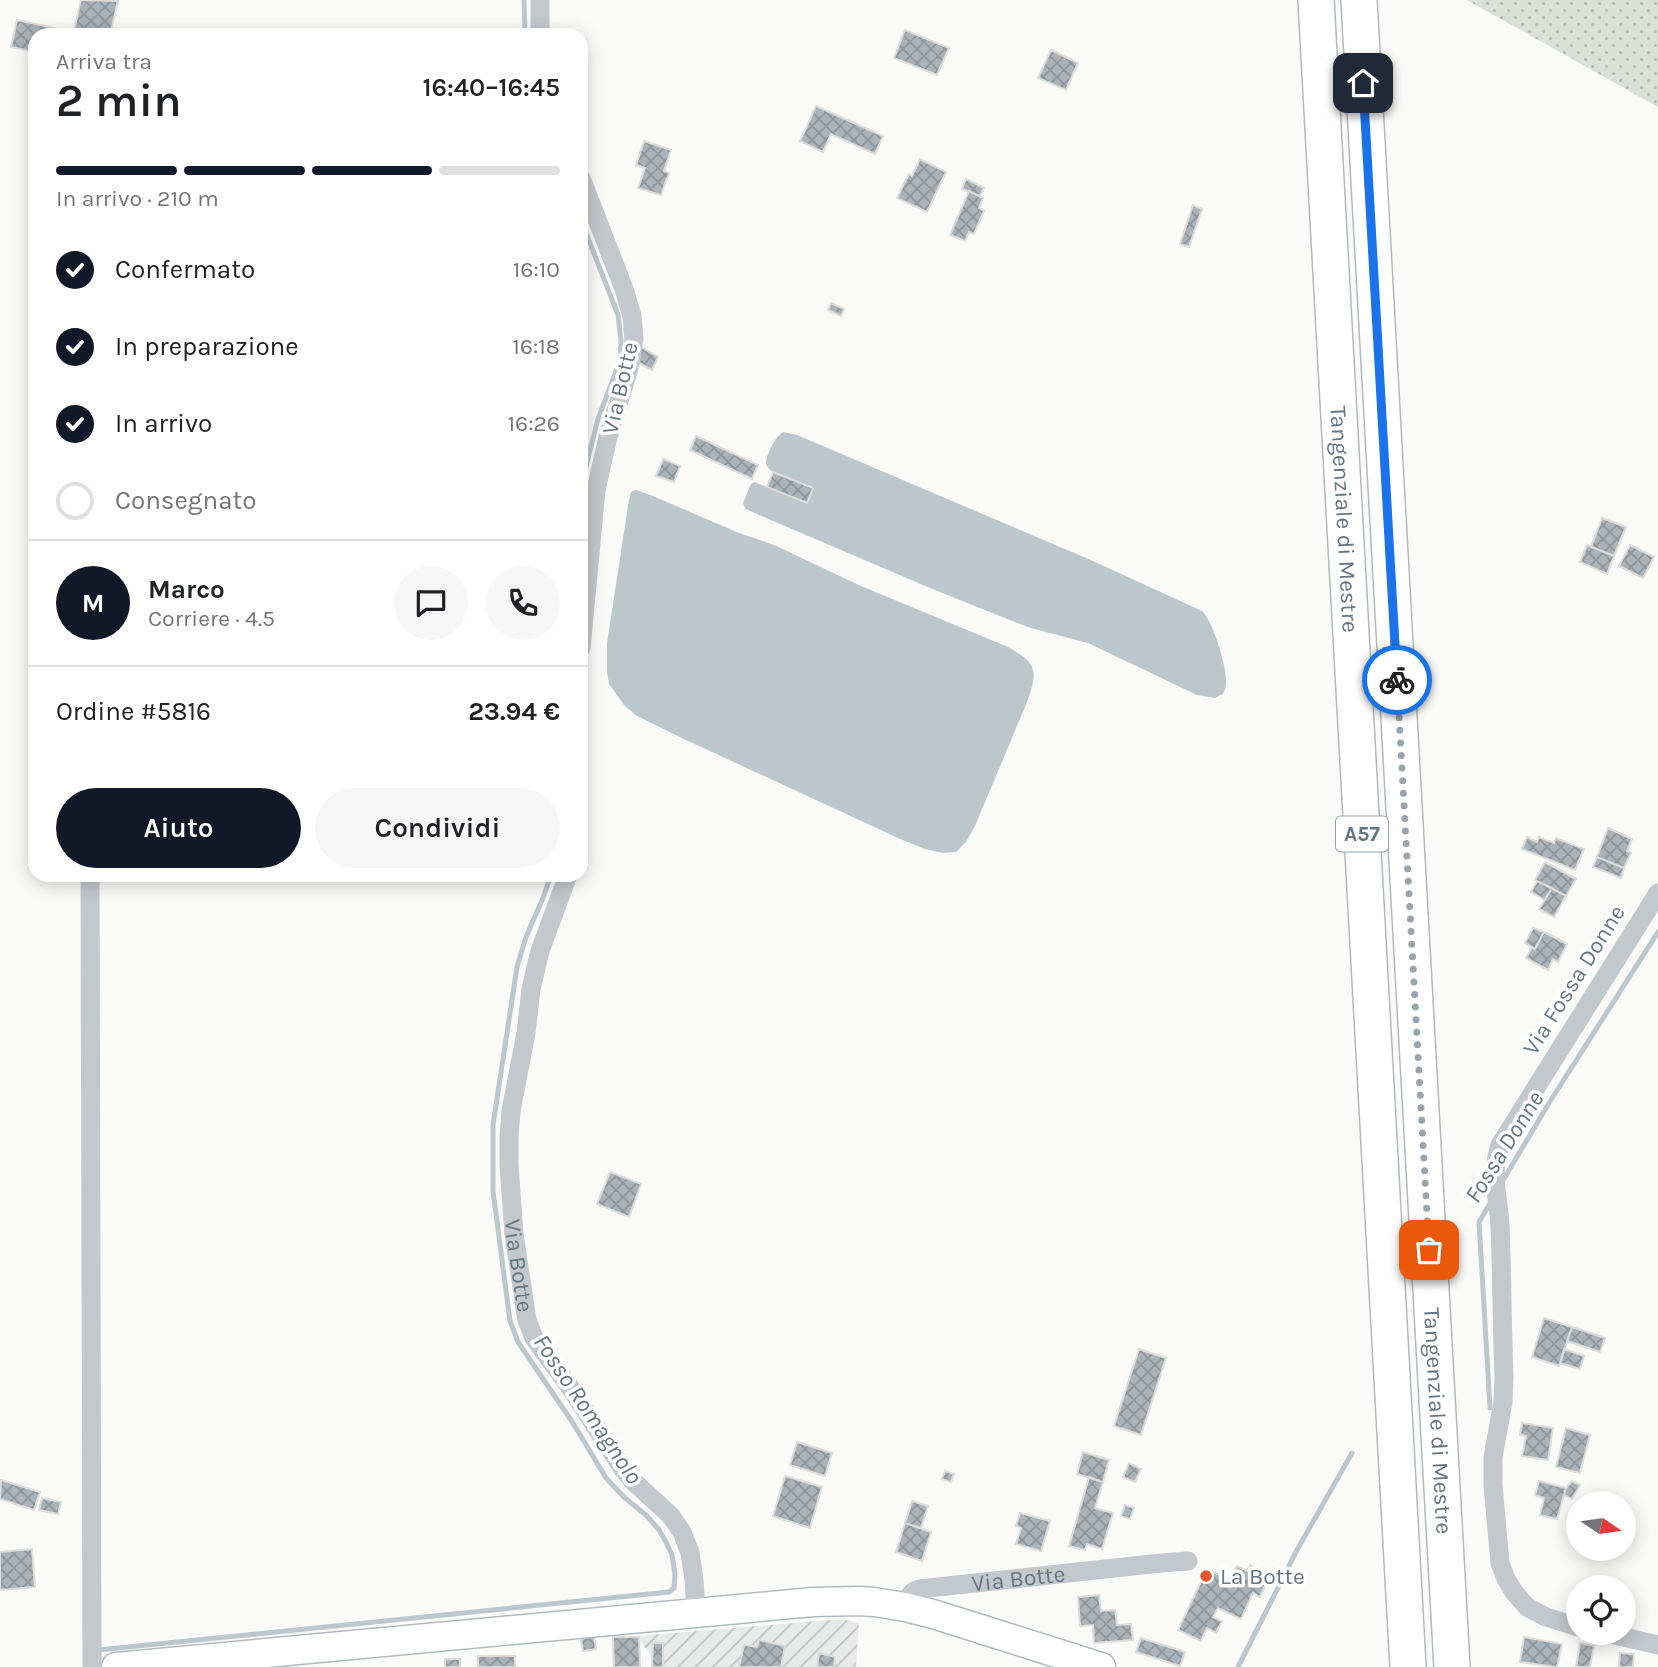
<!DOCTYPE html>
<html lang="it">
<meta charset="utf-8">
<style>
:root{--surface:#fff;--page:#f6f6f6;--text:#202124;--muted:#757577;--line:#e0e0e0;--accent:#111827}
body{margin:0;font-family:Karla,sans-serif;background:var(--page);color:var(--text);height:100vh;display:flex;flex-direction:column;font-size:26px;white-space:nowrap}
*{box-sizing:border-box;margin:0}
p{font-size:23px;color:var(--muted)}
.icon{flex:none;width:38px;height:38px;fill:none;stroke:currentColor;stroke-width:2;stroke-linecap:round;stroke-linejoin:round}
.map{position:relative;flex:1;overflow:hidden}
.drawer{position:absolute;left:28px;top:28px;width:560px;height:854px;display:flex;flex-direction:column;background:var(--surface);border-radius:21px;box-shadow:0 4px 18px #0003}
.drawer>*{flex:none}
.needle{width:46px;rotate:103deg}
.controls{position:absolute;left:1566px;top:1491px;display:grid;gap:14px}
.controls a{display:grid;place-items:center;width:70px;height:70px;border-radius:50%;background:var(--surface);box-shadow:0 4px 18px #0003;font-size:35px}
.pin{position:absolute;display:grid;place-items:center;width:60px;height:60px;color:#fff;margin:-30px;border-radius:14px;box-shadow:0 4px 10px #0006}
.courier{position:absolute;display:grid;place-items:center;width:70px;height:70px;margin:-35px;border:5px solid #1a73e8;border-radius:50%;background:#fff;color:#222;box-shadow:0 2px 9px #0007}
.overview em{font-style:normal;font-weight:600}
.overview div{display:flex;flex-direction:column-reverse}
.overview{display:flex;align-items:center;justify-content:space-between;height:119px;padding:0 28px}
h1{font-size:46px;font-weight:600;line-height:52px}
.bar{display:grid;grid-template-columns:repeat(4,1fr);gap:10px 7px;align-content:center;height:84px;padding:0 28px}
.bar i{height:9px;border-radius:5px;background:var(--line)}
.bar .on{background:var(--accent)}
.bar p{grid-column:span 4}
.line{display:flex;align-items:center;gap:18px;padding:0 28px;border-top:2px solid var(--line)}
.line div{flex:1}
.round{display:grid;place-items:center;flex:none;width:74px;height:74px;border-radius:37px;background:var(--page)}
ol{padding:0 28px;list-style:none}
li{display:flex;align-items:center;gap:21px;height:77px}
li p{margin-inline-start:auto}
li .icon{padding:7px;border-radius:50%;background:var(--accent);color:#fff;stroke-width:4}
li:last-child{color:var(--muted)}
li i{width:38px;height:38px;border:4px solid var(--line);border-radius:50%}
.cta{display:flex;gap:14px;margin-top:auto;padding:14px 28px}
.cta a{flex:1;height:80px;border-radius:42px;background:var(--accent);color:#fff;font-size:28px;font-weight:600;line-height:80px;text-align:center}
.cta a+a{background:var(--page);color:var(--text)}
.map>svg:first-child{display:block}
.industrial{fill:url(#industrial-furrows)}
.grass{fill:url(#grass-dots)}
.water{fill:#bbc7cb}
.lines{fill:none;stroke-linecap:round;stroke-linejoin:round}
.stream{stroke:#bbc7cb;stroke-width:5}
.building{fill:url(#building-cross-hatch);stroke:#dcdcda;stroke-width:2}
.secondary-casing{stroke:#b3babf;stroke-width:31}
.highway-casing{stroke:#b4b9bd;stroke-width:38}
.street{stroke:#c3c8cc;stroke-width:19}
.secondary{stroke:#fff;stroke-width:28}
.highway{stroke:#fff;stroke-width:35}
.done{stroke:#99a4ac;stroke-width:7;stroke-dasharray:0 12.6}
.route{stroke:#1a73e8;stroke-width:9}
.poi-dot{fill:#e4572e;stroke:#fff;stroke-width:2.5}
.labels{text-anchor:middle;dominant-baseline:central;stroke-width:7;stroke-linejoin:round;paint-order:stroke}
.shield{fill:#fff;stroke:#939fa8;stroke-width:2}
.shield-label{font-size:21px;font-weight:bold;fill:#657683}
.street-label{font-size:23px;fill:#657683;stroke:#fff}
.poi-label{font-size:23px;fill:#657683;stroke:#fff;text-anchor:start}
.water-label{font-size:24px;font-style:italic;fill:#60757c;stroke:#fff}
</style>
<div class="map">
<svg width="1658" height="1667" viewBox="0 0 1658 1667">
<defs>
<pattern id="industrial-furrows" width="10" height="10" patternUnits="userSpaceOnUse" patternTransform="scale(1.75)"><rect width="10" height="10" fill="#e8e9e9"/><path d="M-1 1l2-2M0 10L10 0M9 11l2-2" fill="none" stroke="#c0c1c2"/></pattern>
<pattern id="grass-dots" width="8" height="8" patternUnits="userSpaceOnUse" patternTransform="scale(1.75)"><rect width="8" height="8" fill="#dadfd7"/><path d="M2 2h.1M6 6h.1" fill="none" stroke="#b4b9b4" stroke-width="1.8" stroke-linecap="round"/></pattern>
<pattern id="building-cross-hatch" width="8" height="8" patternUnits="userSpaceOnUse" patternTransform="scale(1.75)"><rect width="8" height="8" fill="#aab3b9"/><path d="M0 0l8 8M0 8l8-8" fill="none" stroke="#8e969c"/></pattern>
</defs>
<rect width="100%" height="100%" fill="#fafaf8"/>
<!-- industrial -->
<path class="industrial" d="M842 1619 859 1623 856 1667H658L637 1636Z"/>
<!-- grass -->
<path class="grass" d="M1467 0H1658V107Z"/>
<!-- water -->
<path class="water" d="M783 432 797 435 1093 561 1202 611C1213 621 1227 667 1226 683 1226 688 1225 689 1223 694L1214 698 1197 695 1088 643 1031 628 1007 619 930 588 750 511 745 508 743 503 751 484 754 482 807 502 812 488C802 484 771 475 767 466 764 461 768 455 770 450 773 443 777 436 783 432Z
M636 490 653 496 739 533 774 545 861 586 1008 647C1038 664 1038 671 1027 702L975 826 966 842 956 852 943 853 925 849 898 838 684 739 637 716 624 705 609 684 607 672V643L629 500 631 492Z"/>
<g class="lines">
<!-- stream -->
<path class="stream" d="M524 0 525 35
M581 220 618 315 621 341 620 361 598 419 581 486
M1502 1182 1549 1103 1658 932
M1490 1408 1479 1222 1492 1200
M98 1650 669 1592 674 1588 675 1574 672 1555 666 1542 659 1530 647 1516 624 1497 606 1478 573 1423 518 1342 510 1321 493 1191V1125L517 967 526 937 543 898 551 875
M1238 1667 1297 1550 1352 1453"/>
</g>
<!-- building -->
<path class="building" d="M81 0 118 1 110 35H73Z
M17 20 54 28 52 35H35V52L11 47Z
M905 30 949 48 937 75 894 58Z
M1051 50 1078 63 1066 90 1038 78Z
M816 106 883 136 875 154 831 134 823 152 800 141Z
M644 141 671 150 664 171 669 173 661 195 638 188 645 168 636 165Z
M920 159 946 172 927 212 897 198 909 174 912 176Z
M966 179 984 188 980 196 962 189Z
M969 191 983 198 979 208 984 211 974 234 969 232 965 241 950 235Z
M1193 205 1202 209 1189 247 1180 244Z
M831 303 844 309 841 316 828 310Z
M641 347 658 357 652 370 639 363Z
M696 436 758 465 752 479 690 450Z
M663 459 680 466 674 482 656 476Z
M773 472 813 488 807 503 767 487Z
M1602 518 1626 527 1614 556 1591 547Z
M1587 545 1614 556 1607 574 1580 562Z
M1630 545 1654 557 1643 578 1619 566Z
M1608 828 1632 839 1627 851 1631 853 1624 868 1597 857Z
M1527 837 1537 842 1539 837 1554 843 1556 838 1584 849 1575 870 1522 849Z
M1597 857 1624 868 1621 878 1593 867Z
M1545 862 1576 879 1566 896 1535 880Z
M1537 881 1552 888 1545 900 1531 892Z
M1552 888 1566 896 1554 917 1539 909Z
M1533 928 1544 932 1535 949 1525 943Z
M1544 932 1567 944 1558 962 1553 959 1548 970 1526 958 1532 947 1535 949Z
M610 1172 641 1184 629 1217 597 1204Z
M1544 1318 1572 1327 1559 1366 1532 1357Z
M1572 1327 1605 1338 1600 1352 1567 1341Z
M1139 1349 1166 1358 1141 1435 1114 1426Z
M1564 1349 1584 1356 1580 1369 1560 1363Z
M1522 1423 1553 1428 1548 1460 1522 1456 1526 1436 1520 1435Z
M1566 1428 1590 1435 1580 1473 1556 1467Z
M797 1442 832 1453 825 1476 790 1465Z
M1083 1452 1109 1460 1103 1482 1077 1474Z
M1129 1463 1141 1469 1135 1482 1123 1477Z
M945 1471 954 1474 951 1482 942 1479Z
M785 1476 822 1487 810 1528 773 1516Z
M1089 1477 1103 1482 1095 1508 1113 1513 1102 1549 1087 1544 1085 1550 1069 1546Z
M1 1480 40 1492 34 1510 0 1499Z
M1539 1481 1566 1488 1557 1519 1540 1515 1544 1498 1535 1495Z
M1572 1481 1580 1485 1572 1499 1564 1495 1566 1488Z
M42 1498 61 1502 58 1514 39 1510Z
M912 1501 928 1506 921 1528 905 1523Z
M1125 1505 1134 1508 1130 1519 1121 1516Z
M1020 1513 1050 1521 1041 1551 1016 1544 1021 1528 1016 1526Z
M905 1523 931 1532 922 1561 896 1552Z
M32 1549 35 1587 0 1590V1552Z
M1250 1565 1270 1575 1260 1597 1253 1593 1241 1619 1218 1608 1213 1617 1222 1621 1216 1633 1207 1628 1201 1641 1178 1630 1207 1569 1230 1580 1237 1566 1247 1571Z
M1099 1595 1101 1611 1115 1610 1117 1625 1131 1624 1133 1640 1094 1643 1093 1625 1080 1626 1078 1597Z
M594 1636 596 1649 583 1651 581 1639Z
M613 1637H639L640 1667H614Z
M1524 1637 1562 1644 1557 1667 1520 1662Z
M1141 1638 1185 1652 1180 1666 1136 1652Z
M759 1640 785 1646 781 1667H739L744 1645 757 1647Z
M653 1643H663V1667H652Z
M1580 1643 1594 1646 1590 1667H1576Z
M819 1653 835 1657 834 1667H817Z
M1620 1653 1634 1654 1633 1667H1619Z
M478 1656H515V1667H478Z
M445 1659H460V1667H445Z"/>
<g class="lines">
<defs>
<path id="secondary" d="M116 1667 813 1602 860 1601 874 1602 905 1607 933 1614 1101 1667"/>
<g id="highway">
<path id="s3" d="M1316 0 1408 1667"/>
<path id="s4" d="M1359 0 1452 1667"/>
</g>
</defs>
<!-- secondary casing -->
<use href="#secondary" class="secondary-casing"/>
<!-- highway casing -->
<use href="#highway" class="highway-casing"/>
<!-- street -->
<g class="street">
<path d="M540 35V0"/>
<path d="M581 178 624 289 632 316 634 339 629 368 608 437 596 490 581 648"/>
<path d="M90 875 92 1667"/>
<path id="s1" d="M568 875 540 951 531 989 526 1033 511 1111 509 1137V1165L514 1234 527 1320 534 1338 572 1390 623 1469 633 1481 671 1516 682 1532 690 1553 694 1580 696 1612"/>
<path id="s2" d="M905 1607C908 1598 909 1592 919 1589L1161 1563 1188 1561"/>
<path d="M1578 1627 1546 1617 1527 1607 1514 1592 1506 1579 1500 1563 1493 1485V1457L1503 1402 1504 1377C1502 1326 1502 1275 1500 1225 1498 1193 1490 1177 1500 1145L1658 893"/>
<path d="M1606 1633 1658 1645"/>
</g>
<!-- secondary -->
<use href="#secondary" class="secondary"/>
<!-- highway -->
<use href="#highway" class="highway"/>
</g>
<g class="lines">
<!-- done -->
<path class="done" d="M1397 680 1429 1250"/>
<!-- route -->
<path class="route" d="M1363 83 1397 680"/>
</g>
<!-- markers -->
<circle class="poi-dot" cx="1206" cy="1576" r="7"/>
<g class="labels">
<!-- shield labels -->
<rect class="shield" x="1336" y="816.5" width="52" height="35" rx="5"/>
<g class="shield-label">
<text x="1362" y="834">A57</text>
</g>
<!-- street labels -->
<g class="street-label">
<text transform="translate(620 388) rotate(-77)">Via Botte</text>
<text stroke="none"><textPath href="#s3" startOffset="520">Tangenziale di Mestre</textPath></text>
<text transform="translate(1574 980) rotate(-58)">Via Fossa Donne</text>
<text stroke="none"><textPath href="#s1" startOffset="399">Via Botte</textPath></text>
<text stroke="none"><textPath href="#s4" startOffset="1423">Tangenziale di Mestre</textPath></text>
<text stroke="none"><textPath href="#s2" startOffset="124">Via Botte</textPath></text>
</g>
<!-- poi labels -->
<g class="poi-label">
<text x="1220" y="1576">La Botte</text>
</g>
<!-- water labels -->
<g class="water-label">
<text transform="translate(1504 1147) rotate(-58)">Fossa Donne</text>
<text transform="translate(588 1409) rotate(56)">Fosso Romagnolo</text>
</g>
</g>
</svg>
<div class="controls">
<a><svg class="needle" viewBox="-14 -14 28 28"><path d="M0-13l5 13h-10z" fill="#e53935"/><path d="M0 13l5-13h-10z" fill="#757577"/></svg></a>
<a><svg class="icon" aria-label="locate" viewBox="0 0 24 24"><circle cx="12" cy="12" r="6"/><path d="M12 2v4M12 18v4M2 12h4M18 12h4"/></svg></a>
</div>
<div class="pin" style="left:1429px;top:1250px;background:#ea580c"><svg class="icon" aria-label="bag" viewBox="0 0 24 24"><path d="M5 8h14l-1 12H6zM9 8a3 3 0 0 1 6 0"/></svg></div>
<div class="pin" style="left:1363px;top:83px;background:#1f2937"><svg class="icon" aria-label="home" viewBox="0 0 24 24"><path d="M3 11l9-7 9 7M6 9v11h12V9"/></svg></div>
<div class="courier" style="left:1397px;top:680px"><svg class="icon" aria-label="bike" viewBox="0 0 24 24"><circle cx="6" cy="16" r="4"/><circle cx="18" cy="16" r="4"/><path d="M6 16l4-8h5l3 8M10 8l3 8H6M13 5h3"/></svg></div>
<section class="drawer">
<div class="overview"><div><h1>2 min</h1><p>Arriva tra</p></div><em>16:40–16:45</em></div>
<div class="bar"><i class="on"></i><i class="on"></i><i class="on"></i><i></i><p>In arrivo · 210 m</p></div>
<ol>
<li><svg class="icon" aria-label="check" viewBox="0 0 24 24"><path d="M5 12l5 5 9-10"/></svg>Confermato<p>16:10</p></li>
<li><svg class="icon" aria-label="check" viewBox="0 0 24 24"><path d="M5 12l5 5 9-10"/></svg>In preparazione<p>16:18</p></li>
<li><svg class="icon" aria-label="check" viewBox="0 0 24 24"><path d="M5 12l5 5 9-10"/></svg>In arrivo<p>16:26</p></li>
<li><i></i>Consegnato</li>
</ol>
<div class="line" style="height:126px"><b class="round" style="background:var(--accent);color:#fff">M</b><div><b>Marco</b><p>Corriere · 4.5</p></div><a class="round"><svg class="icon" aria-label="chat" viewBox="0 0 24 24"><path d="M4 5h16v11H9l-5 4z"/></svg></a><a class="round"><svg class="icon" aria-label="phone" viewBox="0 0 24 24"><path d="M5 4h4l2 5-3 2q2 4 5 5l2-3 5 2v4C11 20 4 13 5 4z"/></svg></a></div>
<div class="line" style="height:91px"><div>Ordine #5816</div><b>23.94 €</b></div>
<div class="cta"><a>Aiuto</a><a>Condividi</a></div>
</section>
</div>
